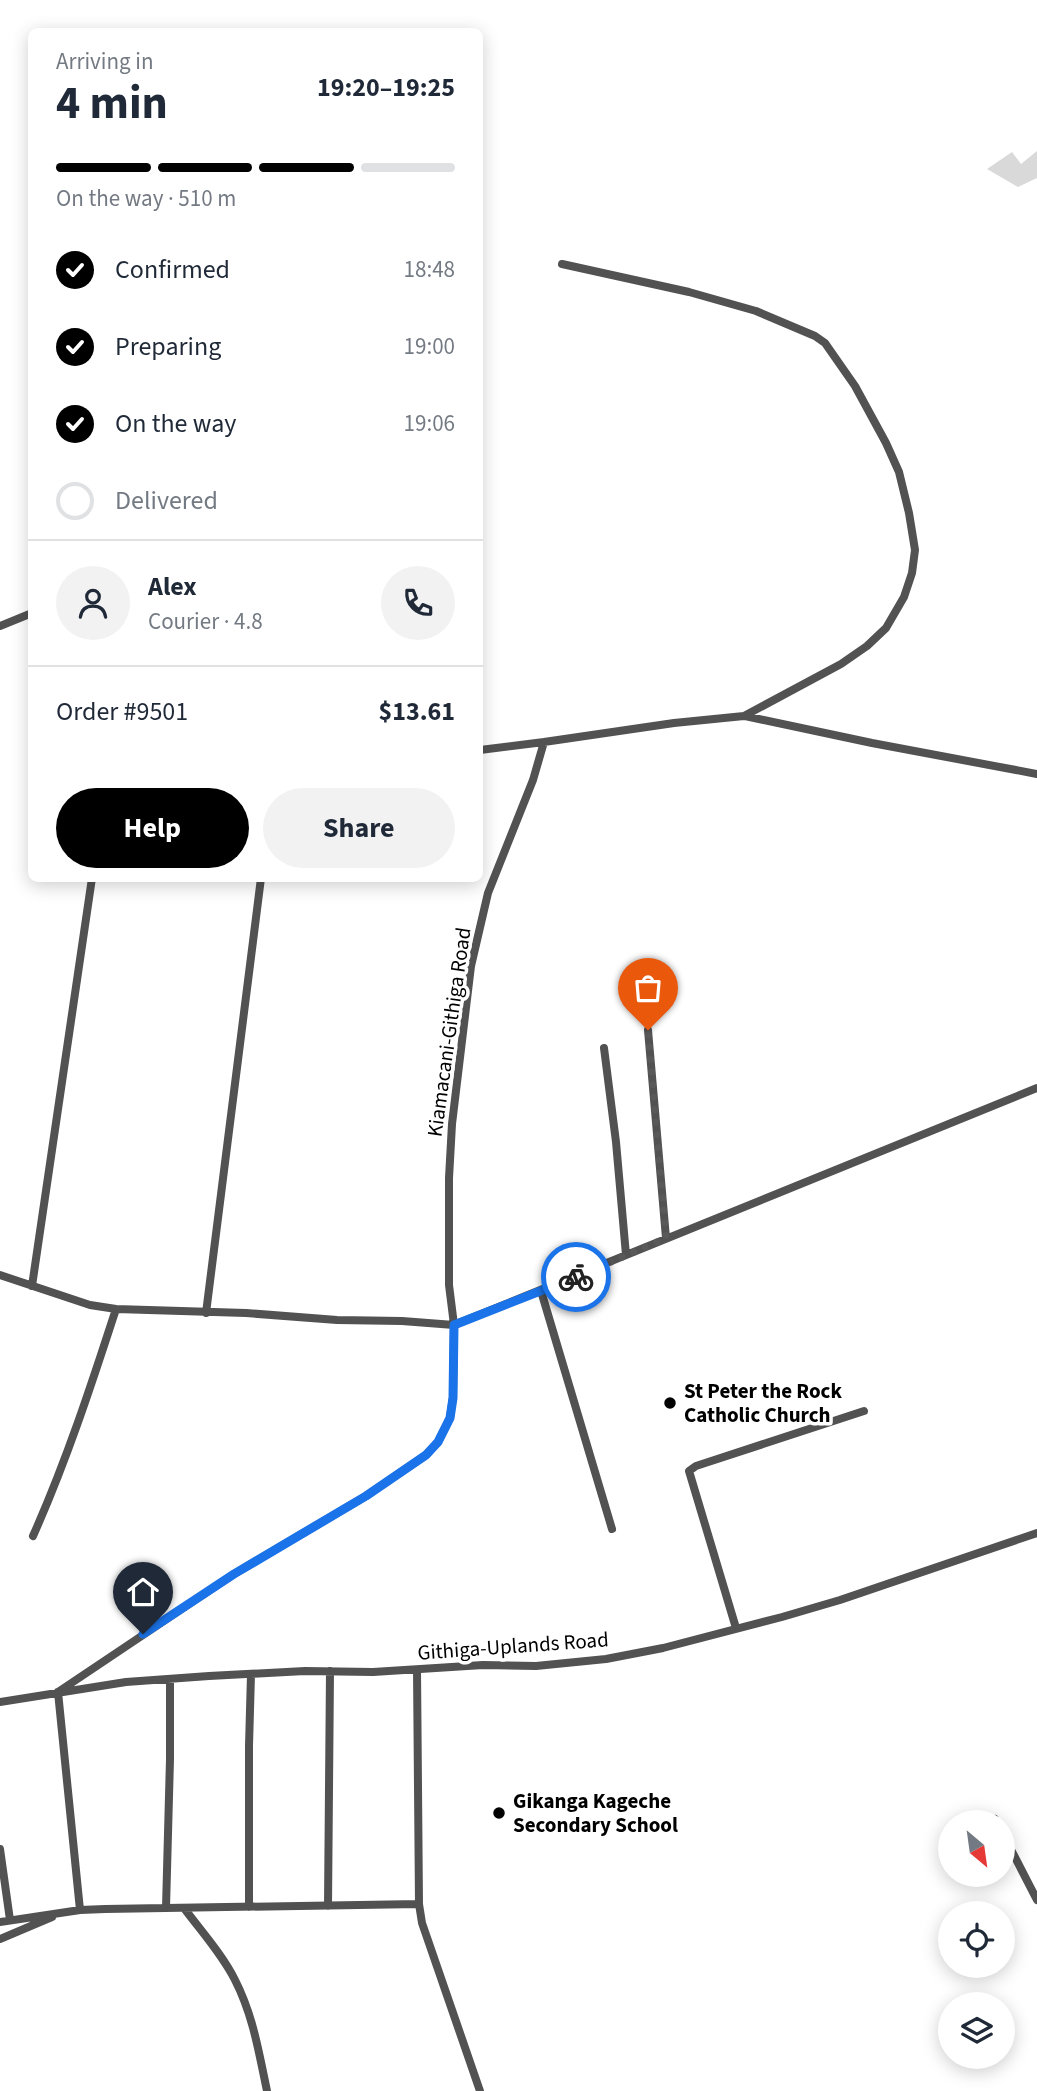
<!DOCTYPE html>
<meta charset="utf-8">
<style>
:root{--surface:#fff;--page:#f2f2f3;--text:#1f2937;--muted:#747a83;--line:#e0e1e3;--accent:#000}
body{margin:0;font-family:"Source Sans 3",sans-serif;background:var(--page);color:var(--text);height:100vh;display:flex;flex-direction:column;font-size:26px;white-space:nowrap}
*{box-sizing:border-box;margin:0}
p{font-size:23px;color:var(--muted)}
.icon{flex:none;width:38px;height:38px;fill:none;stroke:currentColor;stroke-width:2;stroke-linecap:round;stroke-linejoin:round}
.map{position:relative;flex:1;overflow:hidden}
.side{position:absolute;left:28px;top:28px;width:455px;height:854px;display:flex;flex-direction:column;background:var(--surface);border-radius:10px;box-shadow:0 4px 18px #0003}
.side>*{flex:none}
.needle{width:46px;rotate:151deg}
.fabs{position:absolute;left:938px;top:1810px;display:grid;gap:14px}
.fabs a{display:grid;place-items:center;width:77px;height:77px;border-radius:50%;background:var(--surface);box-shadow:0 4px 18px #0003;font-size:35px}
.pin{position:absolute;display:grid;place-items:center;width:60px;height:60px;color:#fff;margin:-72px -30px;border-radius:50% 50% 50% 0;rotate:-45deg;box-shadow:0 0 7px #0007}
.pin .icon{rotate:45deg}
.courier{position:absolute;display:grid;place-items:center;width:70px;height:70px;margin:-35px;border:5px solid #1a73e8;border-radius:50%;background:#fff;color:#222;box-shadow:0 2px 9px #0007}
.headline em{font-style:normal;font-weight:700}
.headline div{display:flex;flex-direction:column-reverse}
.headline{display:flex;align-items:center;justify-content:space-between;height:119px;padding:0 28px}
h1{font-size:46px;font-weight:700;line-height:52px}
.bar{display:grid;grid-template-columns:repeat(4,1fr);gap:10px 7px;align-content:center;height:84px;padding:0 28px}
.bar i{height:9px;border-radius:5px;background:var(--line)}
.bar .on{background:var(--accent)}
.bar p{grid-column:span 4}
.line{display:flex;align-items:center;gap:18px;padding:0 28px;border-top:2px solid var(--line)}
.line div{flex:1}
.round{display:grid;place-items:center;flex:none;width:74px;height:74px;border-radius:37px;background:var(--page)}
ol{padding:0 28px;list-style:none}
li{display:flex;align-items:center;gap:21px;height:77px}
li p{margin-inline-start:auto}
li .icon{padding:7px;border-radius:50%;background:var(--accent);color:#fff;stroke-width:4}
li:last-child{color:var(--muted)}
li i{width:38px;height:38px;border:4px solid var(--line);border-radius:50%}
.primary-button{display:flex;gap:14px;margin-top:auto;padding:14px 28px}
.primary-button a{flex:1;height:80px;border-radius:42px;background:var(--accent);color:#fff;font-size:28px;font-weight:700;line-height:80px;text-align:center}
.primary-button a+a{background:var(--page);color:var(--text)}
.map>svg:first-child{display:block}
.green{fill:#d9d9d9}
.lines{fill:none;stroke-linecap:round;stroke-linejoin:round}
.minor{stroke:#525252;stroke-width:8}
.done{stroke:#595959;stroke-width:7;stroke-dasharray:0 12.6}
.route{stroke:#1a73e8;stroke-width:9}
.poi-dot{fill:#000;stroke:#fff;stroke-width:2.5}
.labels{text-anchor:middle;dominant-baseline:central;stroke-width:7;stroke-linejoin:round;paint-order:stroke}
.street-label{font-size:21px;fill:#000;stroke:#fff}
.poi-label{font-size:21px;font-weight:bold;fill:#000;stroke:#fff;text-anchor:start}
</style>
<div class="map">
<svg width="1037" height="2091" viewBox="0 0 1037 2091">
<rect width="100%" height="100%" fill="#fff"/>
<!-- green -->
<path class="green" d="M1037 151V178L1018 187 987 169 1012 152 1021 164Z"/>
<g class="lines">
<!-- minor -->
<path class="minor" d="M0 626 32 613
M745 716 872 743 1037 774
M480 750 544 742
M648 1030 666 1238
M604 1048 616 1142 626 1255
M0 1275 90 1305 116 1309 246 1313 337 1320 402 1321 454 1325 1037 1088
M32 1286 92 878
M541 1291 612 1529
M206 1313 261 878
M33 1536C66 1462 91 1386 116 1309
M736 1628 689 1471 696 1466 864 1411
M417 1670 419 1904 422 1923 480 2091
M58 1692 234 1574 366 1496 426 1455 438 1442 450 1418 453 1397 454 1325 449 1285V1178L452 1124 471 966 488 893 533 780 544 742 674 723 744 716 841 664 867 646 886 628 904 597 912 573 915 550 909 513 899 472 886 443 855 386 825 343 815 336 756 311 689 292 562 264
M58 1692 80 1910
M0 1702 126 1682 209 1676 305 1671 373 1672 483 1665 536 1666 606 1659 663 1648 782 1617 840 1600 1037 1533
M995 1819 997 1822
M1003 1834 1037 1900
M0 1849 10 1920
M328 1906 330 1671
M249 1907V1746L251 1674
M166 1908 170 1759V1679
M184 1908C201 1931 222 1954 235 1980 253 2015 259 2053 267 2091
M0 1922 80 1910 105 1909 419 1904
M0 1939 52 1917"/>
</g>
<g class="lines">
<!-- done -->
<path class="done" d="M576 1277 666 1238 648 1030"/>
<!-- route -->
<path class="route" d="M143 1634 234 1574 366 1496 426 1455 438 1442 450 1418 453 1398 454 1325 576 1277"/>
</g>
<!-- markers -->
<g class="poi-dot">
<circle cx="670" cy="1403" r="7"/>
<circle cx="499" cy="1813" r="7"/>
</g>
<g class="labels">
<!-- street labels -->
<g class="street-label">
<text transform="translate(449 1032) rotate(-82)">Kiamacani-Githiga Road</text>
<text transform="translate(513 1646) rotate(-4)">Githiga-Uplands Road</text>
</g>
<!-- poi labels -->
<g class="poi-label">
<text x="684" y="1391">St Peter the Rock<tspan x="684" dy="24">Catholic Church</tspan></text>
<text x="513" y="1801">Gikanga Kageche<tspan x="513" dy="24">Secondary School</tspan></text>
</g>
</g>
</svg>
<div class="fabs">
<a><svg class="needle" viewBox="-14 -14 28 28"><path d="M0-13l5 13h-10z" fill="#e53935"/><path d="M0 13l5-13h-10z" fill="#747a83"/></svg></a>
<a><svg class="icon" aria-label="locate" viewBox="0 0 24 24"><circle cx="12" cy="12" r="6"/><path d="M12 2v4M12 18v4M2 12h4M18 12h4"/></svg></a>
<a><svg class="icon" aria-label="layers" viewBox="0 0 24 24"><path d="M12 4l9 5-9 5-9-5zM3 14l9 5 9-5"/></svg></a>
</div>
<div class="pin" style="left:648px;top:1030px;background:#ea580c"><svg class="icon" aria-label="bag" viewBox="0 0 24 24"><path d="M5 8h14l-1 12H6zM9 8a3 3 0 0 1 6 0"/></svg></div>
<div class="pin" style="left:143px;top:1634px;background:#1f2937"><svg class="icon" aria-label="home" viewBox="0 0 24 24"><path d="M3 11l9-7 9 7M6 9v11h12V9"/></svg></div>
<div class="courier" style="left:576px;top:1277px"><svg class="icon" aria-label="bike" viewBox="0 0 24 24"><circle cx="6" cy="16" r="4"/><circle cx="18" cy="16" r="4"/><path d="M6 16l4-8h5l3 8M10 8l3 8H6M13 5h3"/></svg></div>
<section class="side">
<div class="headline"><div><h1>4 min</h1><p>Arriving in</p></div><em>19:20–19:25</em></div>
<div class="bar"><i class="on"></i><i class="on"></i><i class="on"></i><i></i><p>On the way · 510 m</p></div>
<ol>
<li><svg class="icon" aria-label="check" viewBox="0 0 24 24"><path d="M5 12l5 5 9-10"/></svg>Confirmed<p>18:48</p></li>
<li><svg class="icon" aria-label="check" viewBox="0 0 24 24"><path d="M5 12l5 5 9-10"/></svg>Preparing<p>19:00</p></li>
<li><svg class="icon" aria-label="check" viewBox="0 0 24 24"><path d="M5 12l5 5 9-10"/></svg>On the way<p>19:06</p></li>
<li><i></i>Delivered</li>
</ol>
<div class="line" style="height:126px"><a class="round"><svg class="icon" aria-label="person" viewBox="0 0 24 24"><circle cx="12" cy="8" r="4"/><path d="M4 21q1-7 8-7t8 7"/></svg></a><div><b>Alex</b><p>Courier · 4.8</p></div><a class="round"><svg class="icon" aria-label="phone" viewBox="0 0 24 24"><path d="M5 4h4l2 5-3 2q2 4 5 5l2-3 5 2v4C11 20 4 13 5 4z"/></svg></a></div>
<div class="line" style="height:91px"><div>Order #9501</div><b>$13.61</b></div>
<div class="primary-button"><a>Help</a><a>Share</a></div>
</section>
</div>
